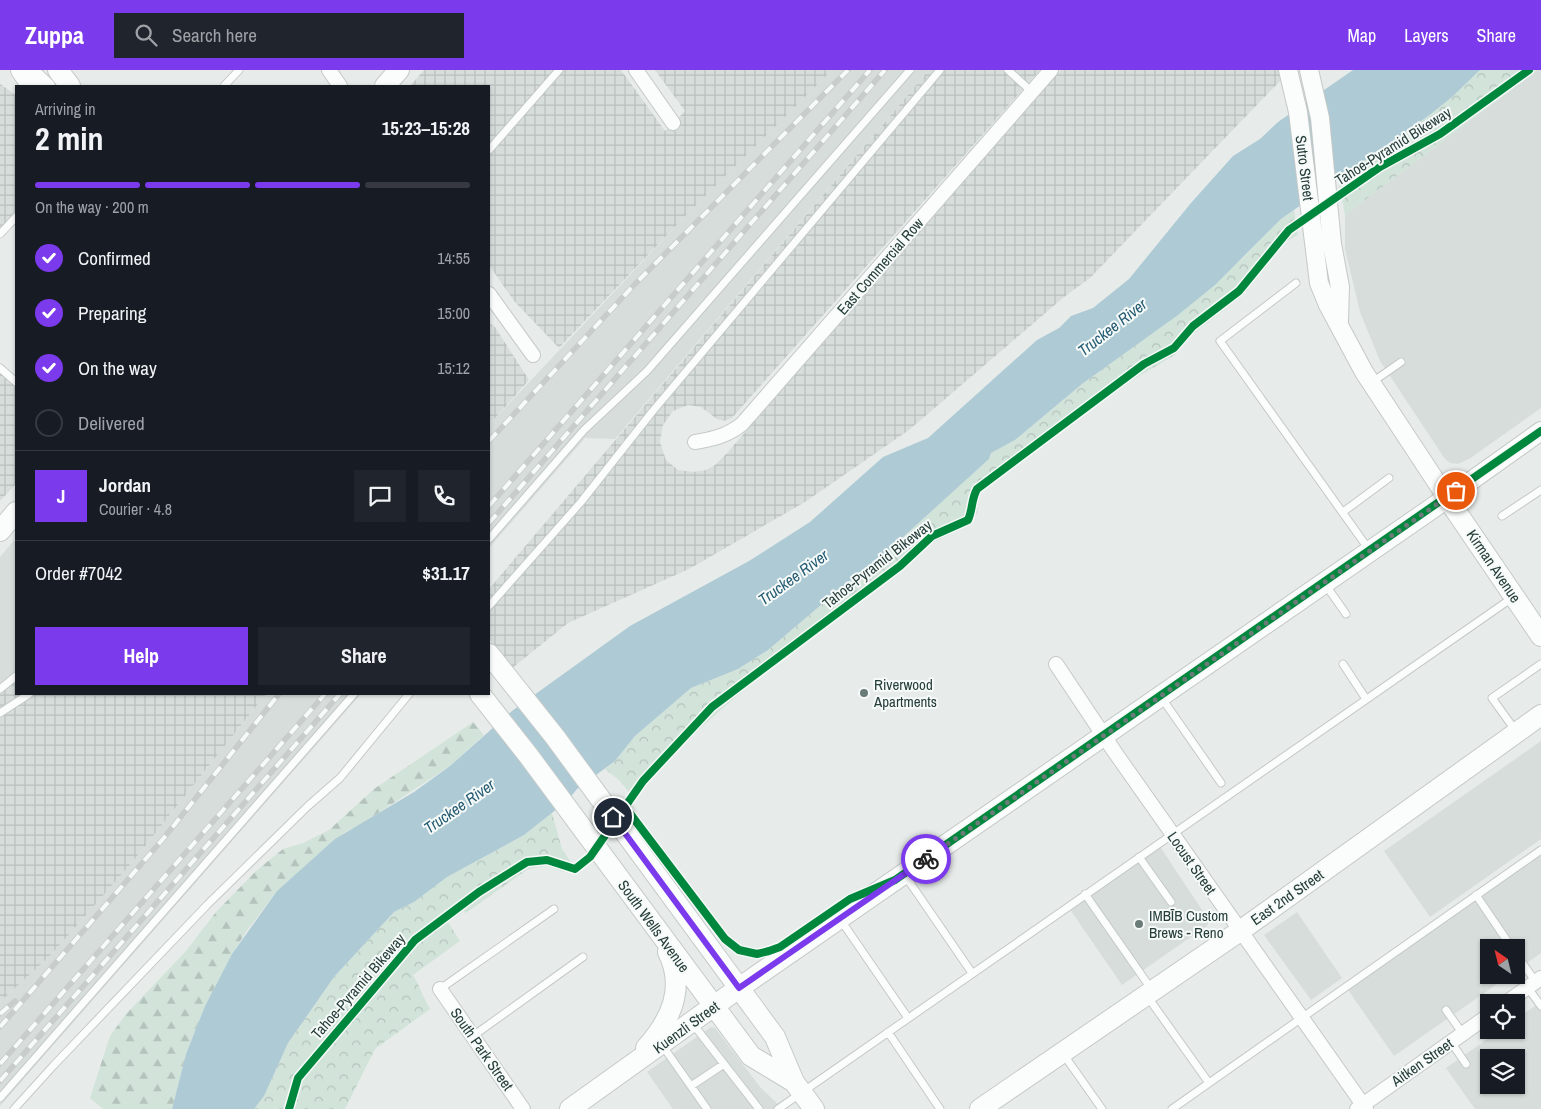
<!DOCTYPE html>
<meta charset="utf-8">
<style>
:root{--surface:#171b24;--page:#20242c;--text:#f1f3f6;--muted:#9ea1a6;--line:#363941;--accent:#7c3aed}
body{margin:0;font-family:"Archivo Narrow",sans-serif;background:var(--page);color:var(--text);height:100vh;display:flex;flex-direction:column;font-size:19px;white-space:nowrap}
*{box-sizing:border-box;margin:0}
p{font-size:16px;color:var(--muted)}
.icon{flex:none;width:28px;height:28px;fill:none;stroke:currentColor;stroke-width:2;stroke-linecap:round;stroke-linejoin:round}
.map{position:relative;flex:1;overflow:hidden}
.drawer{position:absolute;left:15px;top:15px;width:475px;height:610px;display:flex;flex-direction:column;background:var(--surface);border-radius:0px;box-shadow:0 1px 4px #0004}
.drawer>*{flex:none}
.needle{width:32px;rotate:325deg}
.controls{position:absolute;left:1480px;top:869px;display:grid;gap:10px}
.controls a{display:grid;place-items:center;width:45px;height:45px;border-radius:0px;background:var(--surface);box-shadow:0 1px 4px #0004;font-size:25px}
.pin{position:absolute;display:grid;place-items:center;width:42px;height:42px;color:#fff;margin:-21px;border:2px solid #fff;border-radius:50%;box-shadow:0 1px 5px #0007}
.courier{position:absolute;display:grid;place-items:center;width:50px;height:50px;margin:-25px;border:4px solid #7c3aed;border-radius:50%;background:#fff;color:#222;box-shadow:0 1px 6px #0007}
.headline em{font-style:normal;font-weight:700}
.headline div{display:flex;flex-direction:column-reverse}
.headline{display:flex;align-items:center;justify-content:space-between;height:85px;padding:0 20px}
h1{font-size:32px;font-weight:700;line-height:38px}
.bar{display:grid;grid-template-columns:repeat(4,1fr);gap:8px 5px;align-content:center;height:60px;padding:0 20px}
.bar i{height:6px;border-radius:4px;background:var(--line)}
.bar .selected{background:var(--accent)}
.bar p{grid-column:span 4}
.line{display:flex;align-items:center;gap:12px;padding:0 20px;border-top:1px solid var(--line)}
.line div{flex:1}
.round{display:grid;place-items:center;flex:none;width:52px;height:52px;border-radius:0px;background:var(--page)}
ol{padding:0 20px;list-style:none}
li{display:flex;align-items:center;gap:15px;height:55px}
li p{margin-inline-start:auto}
li .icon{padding:5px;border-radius:50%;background:var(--accent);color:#fff;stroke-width:4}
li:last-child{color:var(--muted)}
li i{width:28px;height:28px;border:2px solid var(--line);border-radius:50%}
.cta{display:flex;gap:10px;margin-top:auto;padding:10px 20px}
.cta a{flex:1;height:58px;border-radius:0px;background:var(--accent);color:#fff;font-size:20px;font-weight:700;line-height:58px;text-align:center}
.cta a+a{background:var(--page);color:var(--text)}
header{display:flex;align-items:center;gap:30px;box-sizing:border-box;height:70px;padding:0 25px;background:var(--accent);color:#fff}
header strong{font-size:24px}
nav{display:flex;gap:28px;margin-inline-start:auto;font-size:18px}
.search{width:350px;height:45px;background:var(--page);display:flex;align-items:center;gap:12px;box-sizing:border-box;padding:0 18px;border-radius:0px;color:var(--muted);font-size:19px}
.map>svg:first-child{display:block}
.built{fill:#d6ddda;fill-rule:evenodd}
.industrial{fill:url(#industrial-grid)}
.forest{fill:url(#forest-firs)}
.park{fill:url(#park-crowns)}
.water{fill:#adcad5}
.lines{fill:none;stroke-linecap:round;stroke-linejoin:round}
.service-casing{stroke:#c4c9c7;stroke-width:9}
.minor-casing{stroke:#c4c9c7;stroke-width:16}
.tertiary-casing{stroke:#c4c9c7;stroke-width:20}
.secondary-casing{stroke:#c4cac8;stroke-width:22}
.service{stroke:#fbfcfc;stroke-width:7}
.minor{stroke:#fbfcfc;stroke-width:14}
.tertiary{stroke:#fbfcfc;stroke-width:18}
.secondary{stroke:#fbfcfc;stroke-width:20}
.rail-casing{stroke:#c8cccb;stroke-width:5.5}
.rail{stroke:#f6faf8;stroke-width:4;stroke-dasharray:11;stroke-linecap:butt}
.cycleway-casing{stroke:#f6faf8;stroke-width:11}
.cycleway{stroke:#00873e;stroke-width:8}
.done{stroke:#6a7b78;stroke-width:5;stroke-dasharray:0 9}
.route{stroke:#7c3aed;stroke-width:6}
.poi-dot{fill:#6a7b78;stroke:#f6faf8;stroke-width:2}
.labels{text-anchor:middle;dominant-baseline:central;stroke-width:4;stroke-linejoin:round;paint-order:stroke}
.street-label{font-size:15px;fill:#263e3a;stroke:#f6faf8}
.poi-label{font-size:15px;fill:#263e3a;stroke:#f6faf8;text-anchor:start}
.water-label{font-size:16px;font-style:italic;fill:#265c74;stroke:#f6faf8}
</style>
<header>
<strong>Zuppa</strong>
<div class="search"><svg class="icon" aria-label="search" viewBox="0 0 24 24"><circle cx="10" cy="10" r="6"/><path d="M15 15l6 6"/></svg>Search here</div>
<nav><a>Map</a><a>Layers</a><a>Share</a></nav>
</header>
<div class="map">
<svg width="1541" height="1039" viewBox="0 0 1541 1039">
<defs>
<pattern id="industrial-grid" width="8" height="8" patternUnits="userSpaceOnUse" patternTransform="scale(1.25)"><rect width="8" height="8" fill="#d6ddda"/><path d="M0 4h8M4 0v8" fill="none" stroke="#b8bfbc"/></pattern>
<pattern id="forest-firs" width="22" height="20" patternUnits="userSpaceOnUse" patternTransform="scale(1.25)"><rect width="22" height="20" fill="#d2e3da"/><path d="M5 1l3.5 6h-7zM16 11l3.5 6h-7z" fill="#b4c4bc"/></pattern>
<pattern id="park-crowns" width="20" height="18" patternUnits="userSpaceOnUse" patternTransform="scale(1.25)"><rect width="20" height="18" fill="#d2e3da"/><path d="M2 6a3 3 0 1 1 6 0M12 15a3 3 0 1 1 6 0" fill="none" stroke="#b4c4bc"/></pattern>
</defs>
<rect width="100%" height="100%" fill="#e7ecea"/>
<!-- built -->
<path class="built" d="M832 0H929L615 369 585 368 489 478V355L691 140Z
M1538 0H1541V338L1469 389 1458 394 1450 393 1445 389 1380 291 1360 242 1345 179V145Z
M16 468V606L0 619V487Z
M266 624H361L0 1036V932L49 887 130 795Z
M1541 671V769L1430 847 1384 781Z
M1159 775 1208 849V855L1122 915 1069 838Z
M1541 783V883L1516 901V878H1489V905H1510L1394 986 1348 920Z
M1297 842 1342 908 1311 930 1264 865Z
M1541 932V1039H1475L1446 998 1500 960H1516V949ZM1489 988H1516V1015H1489Z
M711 957 715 958 761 1018 783 1039H673L647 1002Z"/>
<!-- industrial -->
<path class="industrial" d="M424 0H621L665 61 685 41 655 0H832L691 140 559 278 514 231 489 195V16H410Z
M929 0H1040L732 348 724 351 717 349 701 337 688 335 673 341 663 355 660 372 666 390 678 400 694 402 706 400 715 395 727 383 1061 0H1278L1281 10 1090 208 1064 227 909 360 805 432 689 499 568 553 511 599 489 568V519Z
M0 14 16 25V147L0 164Z
M489 253 495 257 529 310 489 355Z
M0 298 16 312V414L0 431Z
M16 606V624H266L130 795 49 887 0 932V619Z"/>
<!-- forest -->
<path class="forest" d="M473 652 484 665 450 696 360 755 345 762 277 821 248 859 232 884 205 936 186 984 172 1039H103L90 1028 110 966 126 944 186 881 216 842 256 801 283 779 303 773 329 760 374 719Z"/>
<!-- park -->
<path class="park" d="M1480 0H1538L1345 145 1338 108 1452 27Z
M1294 140 1298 165 1287 171 1243 225 1193 264 1175 285 1134 309 985 416C976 424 976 429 978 442 969 460 937 467 920 481 905 493 893 508 878 519 807 573 733 621 672 687 659 701 646 714 635 730L620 711 605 699 615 691 635 666 691 618 738 599 768 580 848 512 869 498 989 389 991 383 1015 370 1082 314 1184 240 1244 187 1281 149Z
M552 743 562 779 573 795 564 802 546 796 528 799 466 843 464 841 448 852 460 871 413 905C420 916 423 928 430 939L375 979 345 1039H254L264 1026 288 973 334 907 394 842 414 832 447 807 524 765Z"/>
<!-- water -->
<path class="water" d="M1353 0H1480L1452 27 1428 46 1281 149 1216 214 1178 245 1082 314 1015 370 991 383 989 389 869 498 848 512 768 580 738 599 691 618 635 666 615 691 577 719 567 731 524 765 447 807 414 832 394 842 334 907 288 973 264 1026 254 1039H172L186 984 205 936 232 884 277 821 335 769 414 722 450 696 512 641 630 556 749 491 810 452 883 387 928 368 1037 270 1059 258 1071 246 1093 238 1129 209 1191 133 1233 86 1260 69 1278 52Z"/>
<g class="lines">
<defs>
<path id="service" d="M1008 0 1032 22
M224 16 239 0
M489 80 559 0
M0 164 16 147
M1296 213 1220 271 1370 481
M0 298 16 312
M1371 313 1401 292
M1343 442 1389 408
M1502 446 1541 420
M489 469 584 360 647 301 910 0
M1325 514 1346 544
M489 536 581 432 652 342 940 0
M1343 594 1366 629
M0 619 16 606
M1161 627 1221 713
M0 643 29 624
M1515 660 1492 628 1541 594
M1139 787 1171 832
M904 804 972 903
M1085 824 1152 920
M1476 825 1512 878
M840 849 908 948
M1516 884 1536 912
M1528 918 1541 936
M440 919 554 839
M1147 926 1209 1013
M1446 940 1463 964
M693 954 724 994
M888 962 940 1039
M473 966 583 887
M1451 972 1466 994
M662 975 707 1039
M1064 985 1102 1039
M691 1016 724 994 759 1039
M0 1028 354 624
M14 1039 54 995 208 834 308 736 340 708 409 624
M778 1039 1512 528
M1172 1039 1541 780"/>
<path id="minor" d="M31 0 48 16
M329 0 340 16
M636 0 673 53
M489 224 533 285
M695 372C713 369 727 366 742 354L1051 0
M1056 594 1114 681 1366 1039
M440 919 523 1039
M1507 932 1541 908
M1357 1039 1489 945"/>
<path id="tertiary" d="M1288 0 1298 42 1319 213 1328 235 1364 302 1447 428 1541 361
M1309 0 1320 48 1332 174 1340 217 1339 251"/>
<path id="secondary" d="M21 0 32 16
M58 0 70 16
M385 16 399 0
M0 461 16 442
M489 584 555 667 775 967 794 1012 814 1039
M480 624 528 685 751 986 794 1012
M646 978C671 950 686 918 668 882
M570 1039 739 918 1447 428 1541 566
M980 1039 1240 861 1541 645"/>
</defs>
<!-- service casing -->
<use href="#service" class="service-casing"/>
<!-- minor casing -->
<use href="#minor" class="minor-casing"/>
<!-- tertiary casing -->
<use href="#tertiary" class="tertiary-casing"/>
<!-- secondary casing -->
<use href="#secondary" class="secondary-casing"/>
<!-- service -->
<use href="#service" class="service"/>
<!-- minor -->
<use href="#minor" class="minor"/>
<!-- tertiary -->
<use href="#tertiary" class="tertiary"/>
<!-- secondary -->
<use href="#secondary" class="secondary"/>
<defs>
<path id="rail" d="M489 371 636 213 848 0
M489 436 870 0
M489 453 885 0
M0 944 15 931
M0 957 163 769 279 624
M0 994 325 624
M0 1011 340 624"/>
</defs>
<!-- rail casing -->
<use href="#rail" class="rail-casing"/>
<!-- rail -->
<use href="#rail" class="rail"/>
<defs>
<path id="cycleway" d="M625 737 725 869 739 880 757 884 769 881 780 877 850 829 895 810 1541 361
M289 1039 298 1008 415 870 479 822 527 792 547 790 575 799 590 787 643 711 712 637 900 496 932 466 968 450C973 439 971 430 977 419L1144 294 1174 278 1193 256 1239 221 1289 160 1380 97 1440 64 1529 0"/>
</defs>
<!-- cycleway casing -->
<use href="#cycleway" class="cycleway-casing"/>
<!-- cycleway -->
<use href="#cycleway" class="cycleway"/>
</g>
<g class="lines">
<!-- done -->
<path class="done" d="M926 789 1456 421"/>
<!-- route -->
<path class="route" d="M613 747 739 918 926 789"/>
</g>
<!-- markers -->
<g class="poi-dot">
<circle cx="864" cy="623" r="5"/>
<circle cx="1139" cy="854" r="5"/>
</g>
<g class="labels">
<!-- street labels -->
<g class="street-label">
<text transform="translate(1393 76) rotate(-32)">Tahoe-Pyramid Bikeway</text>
<text transform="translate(1305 98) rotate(83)">Sutro Street</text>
<text transform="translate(880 196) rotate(-49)">East Commercial Row</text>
<text transform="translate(877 494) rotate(-38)">Tahoe-Pyramid Bikeway</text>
<text transform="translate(1494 496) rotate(56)">Kirman Avenue</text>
<text transform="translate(1192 793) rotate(55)">Locust Street</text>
<text transform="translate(1287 827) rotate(-35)">East 2nd Street</text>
<text transform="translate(654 856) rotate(54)">South Wells Avenue</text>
<text transform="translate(358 916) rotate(-49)">Tahoe-Pyramid Bikeway</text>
<text transform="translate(686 957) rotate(-36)">Kuenzli Street</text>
<text transform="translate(482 979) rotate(55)">South Park Street</text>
<text transform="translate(1422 992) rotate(-35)">Aitken Street</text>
</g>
<!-- poi labels -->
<g class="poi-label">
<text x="874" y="614">Riverwood<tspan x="874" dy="17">Apartments</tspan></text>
<text x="1149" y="845">IMBĪB Custom<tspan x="1149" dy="17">Brews - Reno</tspan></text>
</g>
<!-- water labels -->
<g class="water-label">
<text transform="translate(1112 257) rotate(-38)">Truckee River</text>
<text transform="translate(793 507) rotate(-36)">Truckee River</text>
<text transform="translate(459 736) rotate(-35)">Truckee River</text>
</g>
</g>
</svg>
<div class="controls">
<a><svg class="needle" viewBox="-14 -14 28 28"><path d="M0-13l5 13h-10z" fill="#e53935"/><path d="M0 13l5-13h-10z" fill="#9ea1a6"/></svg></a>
<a><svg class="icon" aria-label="locate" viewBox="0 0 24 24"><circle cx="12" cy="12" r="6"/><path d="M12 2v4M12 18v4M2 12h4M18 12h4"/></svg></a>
<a><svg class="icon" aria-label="layers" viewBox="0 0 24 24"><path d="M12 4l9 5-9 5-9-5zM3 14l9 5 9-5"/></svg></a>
</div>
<div class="pin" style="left:1456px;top:421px;background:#ea580c"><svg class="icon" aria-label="bag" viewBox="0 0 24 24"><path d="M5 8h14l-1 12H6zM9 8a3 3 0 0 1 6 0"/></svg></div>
<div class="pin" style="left:613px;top:747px;background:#1f2937"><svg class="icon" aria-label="home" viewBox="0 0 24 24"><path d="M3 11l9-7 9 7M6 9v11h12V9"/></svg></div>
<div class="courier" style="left:926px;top:789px"><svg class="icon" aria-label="bike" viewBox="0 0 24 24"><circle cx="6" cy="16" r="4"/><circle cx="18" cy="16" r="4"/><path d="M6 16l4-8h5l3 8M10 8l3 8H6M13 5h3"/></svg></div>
<section class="drawer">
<div class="headline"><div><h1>2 min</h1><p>Arriving in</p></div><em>15:23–15:28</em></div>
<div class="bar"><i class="selected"></i><i class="selected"></i><i class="selected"></i><i></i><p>On the way · 200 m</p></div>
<ol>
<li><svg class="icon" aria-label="check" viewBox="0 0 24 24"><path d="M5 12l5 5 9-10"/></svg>Confirmed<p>14:55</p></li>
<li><svg class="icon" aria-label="check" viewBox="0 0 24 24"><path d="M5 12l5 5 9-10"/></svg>Preparing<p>15:00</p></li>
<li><svg class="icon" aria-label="check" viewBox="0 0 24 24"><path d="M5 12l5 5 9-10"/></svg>On the way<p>15:12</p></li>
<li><i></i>Delivered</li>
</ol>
<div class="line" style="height:90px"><b class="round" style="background:var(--accent);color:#fff">J</b><div><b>Jordan</b><p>Courier · 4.8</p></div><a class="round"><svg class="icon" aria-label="chat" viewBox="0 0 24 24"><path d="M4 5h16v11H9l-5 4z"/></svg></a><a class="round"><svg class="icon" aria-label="phone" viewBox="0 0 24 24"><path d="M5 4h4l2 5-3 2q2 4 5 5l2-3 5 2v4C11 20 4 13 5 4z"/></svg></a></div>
<div class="line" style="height:65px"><div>Order #7042</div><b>$31.17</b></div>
<div class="cta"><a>Help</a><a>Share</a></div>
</section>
</div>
